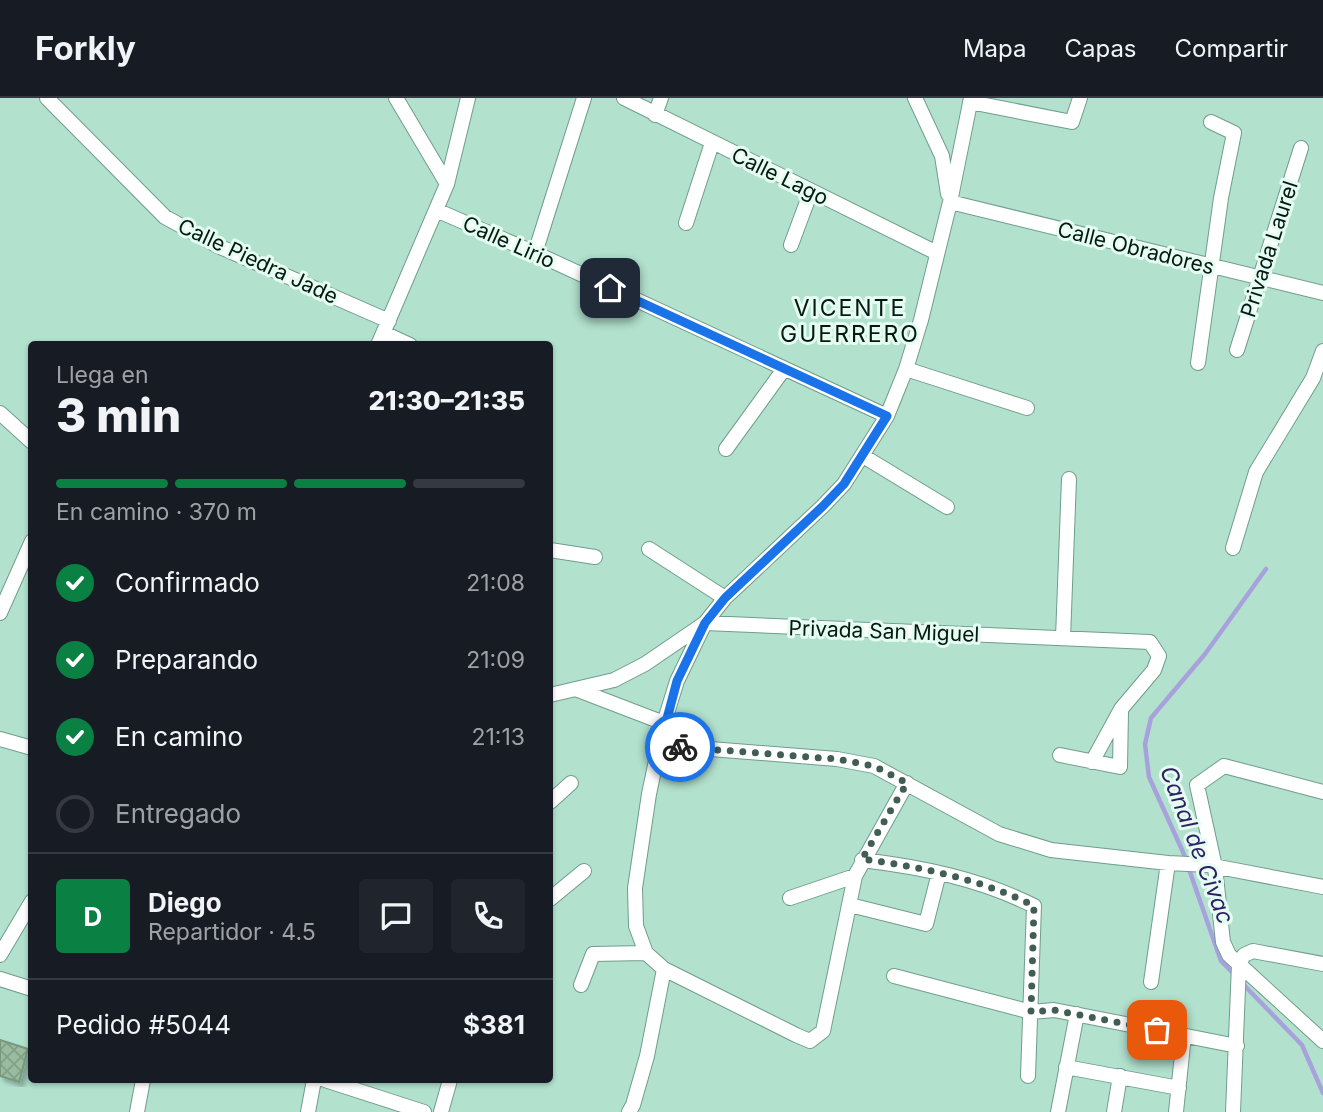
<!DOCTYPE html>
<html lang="es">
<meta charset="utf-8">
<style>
:root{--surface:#171b24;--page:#20242c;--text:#f1f3f6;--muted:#9ea1a6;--line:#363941;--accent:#0b8043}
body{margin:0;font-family:Inter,sans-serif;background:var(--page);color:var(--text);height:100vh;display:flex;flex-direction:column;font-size:26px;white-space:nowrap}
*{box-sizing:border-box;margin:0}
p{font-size:23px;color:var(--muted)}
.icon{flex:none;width:38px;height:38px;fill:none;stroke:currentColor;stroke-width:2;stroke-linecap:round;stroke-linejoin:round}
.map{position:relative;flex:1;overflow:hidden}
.sheet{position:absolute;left:28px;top:243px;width:525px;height:742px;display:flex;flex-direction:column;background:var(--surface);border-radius:7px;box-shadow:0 2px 5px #0004}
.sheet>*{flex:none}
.pin{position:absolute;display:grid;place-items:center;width:60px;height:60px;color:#fff;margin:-30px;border-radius:14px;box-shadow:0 4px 10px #0006}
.courier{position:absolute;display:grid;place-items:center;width:70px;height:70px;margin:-35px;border:5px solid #1a73e8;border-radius:50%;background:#fff;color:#222;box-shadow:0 2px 9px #0007}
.head em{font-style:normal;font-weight:800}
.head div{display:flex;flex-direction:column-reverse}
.head{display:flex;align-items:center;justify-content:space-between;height:119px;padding:0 28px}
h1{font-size:46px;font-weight:800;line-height:52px}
.bar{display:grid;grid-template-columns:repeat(4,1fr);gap:10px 7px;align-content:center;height:84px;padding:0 28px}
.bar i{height:9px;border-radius:5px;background:var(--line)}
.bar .selected{background:var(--accent)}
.bar p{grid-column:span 4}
.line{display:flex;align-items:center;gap:18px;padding:0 28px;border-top:2px solid var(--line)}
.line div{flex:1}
.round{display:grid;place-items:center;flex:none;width:74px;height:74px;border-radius:7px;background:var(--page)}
ol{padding:0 28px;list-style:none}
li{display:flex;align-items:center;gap:21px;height:77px}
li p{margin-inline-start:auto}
li .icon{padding:7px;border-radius:50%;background:var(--accent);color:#fff;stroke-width:4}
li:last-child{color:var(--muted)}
li i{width:38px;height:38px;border:4px solid var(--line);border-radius:50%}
header{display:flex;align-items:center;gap:42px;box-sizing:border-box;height:98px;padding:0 35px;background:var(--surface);border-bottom:2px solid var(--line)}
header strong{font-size:33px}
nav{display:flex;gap:38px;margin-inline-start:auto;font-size:24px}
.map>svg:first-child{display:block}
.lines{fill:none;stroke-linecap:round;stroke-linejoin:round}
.stream{stroke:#a8a2dc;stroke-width:4.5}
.building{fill:url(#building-cross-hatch);stroke:#78997d;stroke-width:2;filter:url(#shadow)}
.minor-casing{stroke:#709d8c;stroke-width:16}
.minor{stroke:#fff;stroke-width:14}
.done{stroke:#425e54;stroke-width:7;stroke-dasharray:0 12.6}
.route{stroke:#1a73e8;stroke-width:9}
.labels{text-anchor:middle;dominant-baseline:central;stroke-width:6;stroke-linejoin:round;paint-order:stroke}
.street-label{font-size:21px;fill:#061812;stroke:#e4fcf2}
.neighbourhood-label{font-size:23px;letter-spacing:2px;fill:#061812;stroke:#e4fcf2}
.water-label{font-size:23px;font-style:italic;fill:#2e1e62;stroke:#e4fcf2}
</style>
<header>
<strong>Forkly</strong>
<nav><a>Mapa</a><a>Capas</a><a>Compartir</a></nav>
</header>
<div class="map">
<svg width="1323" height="1014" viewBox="0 0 1323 1014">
<defs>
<pattern id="building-cross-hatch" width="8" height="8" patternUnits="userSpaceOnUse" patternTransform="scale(1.75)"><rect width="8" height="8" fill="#99bb9e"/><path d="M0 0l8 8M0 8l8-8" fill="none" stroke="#82a087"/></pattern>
<filter id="shadow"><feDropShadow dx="4.5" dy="4.5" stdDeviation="2" flood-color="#0004"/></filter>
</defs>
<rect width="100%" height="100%" fill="#b2e1ce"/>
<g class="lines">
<!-- stream -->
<path class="stream" d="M1234 876 1221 863 1183 754 1149 679 1145 646 1151 620 1205 556 1266 471
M1242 885 1302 947 1323 995"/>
</g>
<!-- building -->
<path class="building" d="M0 942 28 951 19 984 0 978Z"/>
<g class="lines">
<defs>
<path id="minor" d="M47 0 165 119 218 148 389 223
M396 0 447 86
M624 0 937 155
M915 0 942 58 948 96
M970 4 1072 24 1080 0
M655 17 661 0
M950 104 1323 195
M436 112 535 155 887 318
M686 125 712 45
M791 147 811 93
M535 155 584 0
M384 235 410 247
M378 247 447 86 468 0
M1237 252 1301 50
M1198 265 1221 100 1234 35 1211 24
M906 271 1027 310
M0 315 32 344
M726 351 784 271
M863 358 947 409
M1233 450 1256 374 1313 280 1323 253
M649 451 725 500
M550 452 595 459
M0 515 32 443
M1063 540 1069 381
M578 592 664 625
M550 597 614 582 645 566 705 525 725 500 822 409 844 386 887 318 906 271 921 222 950 104 971 0
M0 641 32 650
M660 647 837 661 874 668 999 736 1051 752 1168 765 1208 767 1323 789
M1060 657 1120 669 1121 613
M907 685 855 778 823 933 810 943 796 937 664 871 646 855 636 828 635 790 649 696 664 625 677 583 705 525 1150 544 1159 558 1154 572 1121 611 1092 664
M1323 694 1224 668 1197 687 1215 769 1223 844 1229 857 1323 943
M550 704 571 685
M862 762C921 769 981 781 1034 808L1028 978
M790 800 855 778
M550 801 584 773
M850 807 926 826 939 775
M0 857 32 803
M894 878 1031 914 1054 912 1237 948
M0 881 32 891
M1151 884 1168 765
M581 887 593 856 646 855
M1066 969 1179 990
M325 982 424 1014
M137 1014 143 982
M308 1014 314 982
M441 1014 450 982
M629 1014 633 1007 647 958 664 871
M1058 1014 1077 916
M1114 1014 1120 978
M1176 1014 1184 937
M1233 1014 1239 866 1244 857 1253 853 1323 866"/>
</defs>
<!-- minor casing -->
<use href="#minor" class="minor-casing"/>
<!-- minor -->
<use href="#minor" class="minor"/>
</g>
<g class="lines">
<!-- done -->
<path class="done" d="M680 649 836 661 874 668 907 685 862 761C921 769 981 781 1034 808L1031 914 1054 912 1157 932"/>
<!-- route -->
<path class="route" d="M610 190 887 318 844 386 822 409 725 500 705 525 677 583 660 647 680 649"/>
</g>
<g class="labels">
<!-- street labels -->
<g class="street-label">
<text transform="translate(780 78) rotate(26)">Calle Lago</text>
<text transform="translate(509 144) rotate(24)">Calle Lirio</text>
<text transform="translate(1136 150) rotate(14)">Calle Obradores</text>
<text transform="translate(1269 151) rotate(-72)">Privada Laurel</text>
<text transform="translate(258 163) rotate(25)">Calle Piedra Jade</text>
<text transform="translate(884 533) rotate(2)">Privada San Miguel</text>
</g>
<!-- neighbourhood labels -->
<g class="neighbourhood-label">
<text x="850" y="210">VICENTE<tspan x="850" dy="26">GUERRERO</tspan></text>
</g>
<!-- water labels -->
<g class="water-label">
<text transform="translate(1197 747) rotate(69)">Canal de Civac</text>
</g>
</g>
</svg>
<div class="pin" style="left:1157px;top:932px;background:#ea580c"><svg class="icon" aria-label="bag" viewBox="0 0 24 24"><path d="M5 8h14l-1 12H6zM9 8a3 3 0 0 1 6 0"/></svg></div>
<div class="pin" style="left:610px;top:190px;background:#1f2937"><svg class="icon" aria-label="home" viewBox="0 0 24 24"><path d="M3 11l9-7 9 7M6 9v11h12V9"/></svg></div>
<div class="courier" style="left:680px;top:649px"><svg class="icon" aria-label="bike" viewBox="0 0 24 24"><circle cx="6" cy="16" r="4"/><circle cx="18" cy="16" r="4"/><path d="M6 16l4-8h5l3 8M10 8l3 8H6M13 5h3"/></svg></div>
<section class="sheet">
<div class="head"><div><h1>3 min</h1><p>Llega en</p></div><em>21:30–21:35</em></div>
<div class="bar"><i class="selected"></i><i class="selected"></i><i class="selected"></i><i></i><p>En camino · 370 m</p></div>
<ol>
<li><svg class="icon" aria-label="check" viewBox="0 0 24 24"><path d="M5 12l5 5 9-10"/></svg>Confirmado<p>21:08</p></li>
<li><svg class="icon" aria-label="check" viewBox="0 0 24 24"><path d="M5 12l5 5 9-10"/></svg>Preparando<p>21:09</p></li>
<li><svg class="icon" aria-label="check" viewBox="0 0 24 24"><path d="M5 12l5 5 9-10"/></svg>En camino<p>21:13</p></li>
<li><i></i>Entregado</li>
</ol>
<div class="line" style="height:126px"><b class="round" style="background:var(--accent);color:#fff">D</b><div><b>Diego</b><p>Repartidor · 4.5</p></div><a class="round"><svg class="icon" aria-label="chat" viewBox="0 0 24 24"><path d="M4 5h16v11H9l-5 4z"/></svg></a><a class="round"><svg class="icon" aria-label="phone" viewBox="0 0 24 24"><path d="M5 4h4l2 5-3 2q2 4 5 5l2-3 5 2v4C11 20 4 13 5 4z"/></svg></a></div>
<div class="line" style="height:91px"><div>Pedido #5044</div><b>$381</b></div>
</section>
</div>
